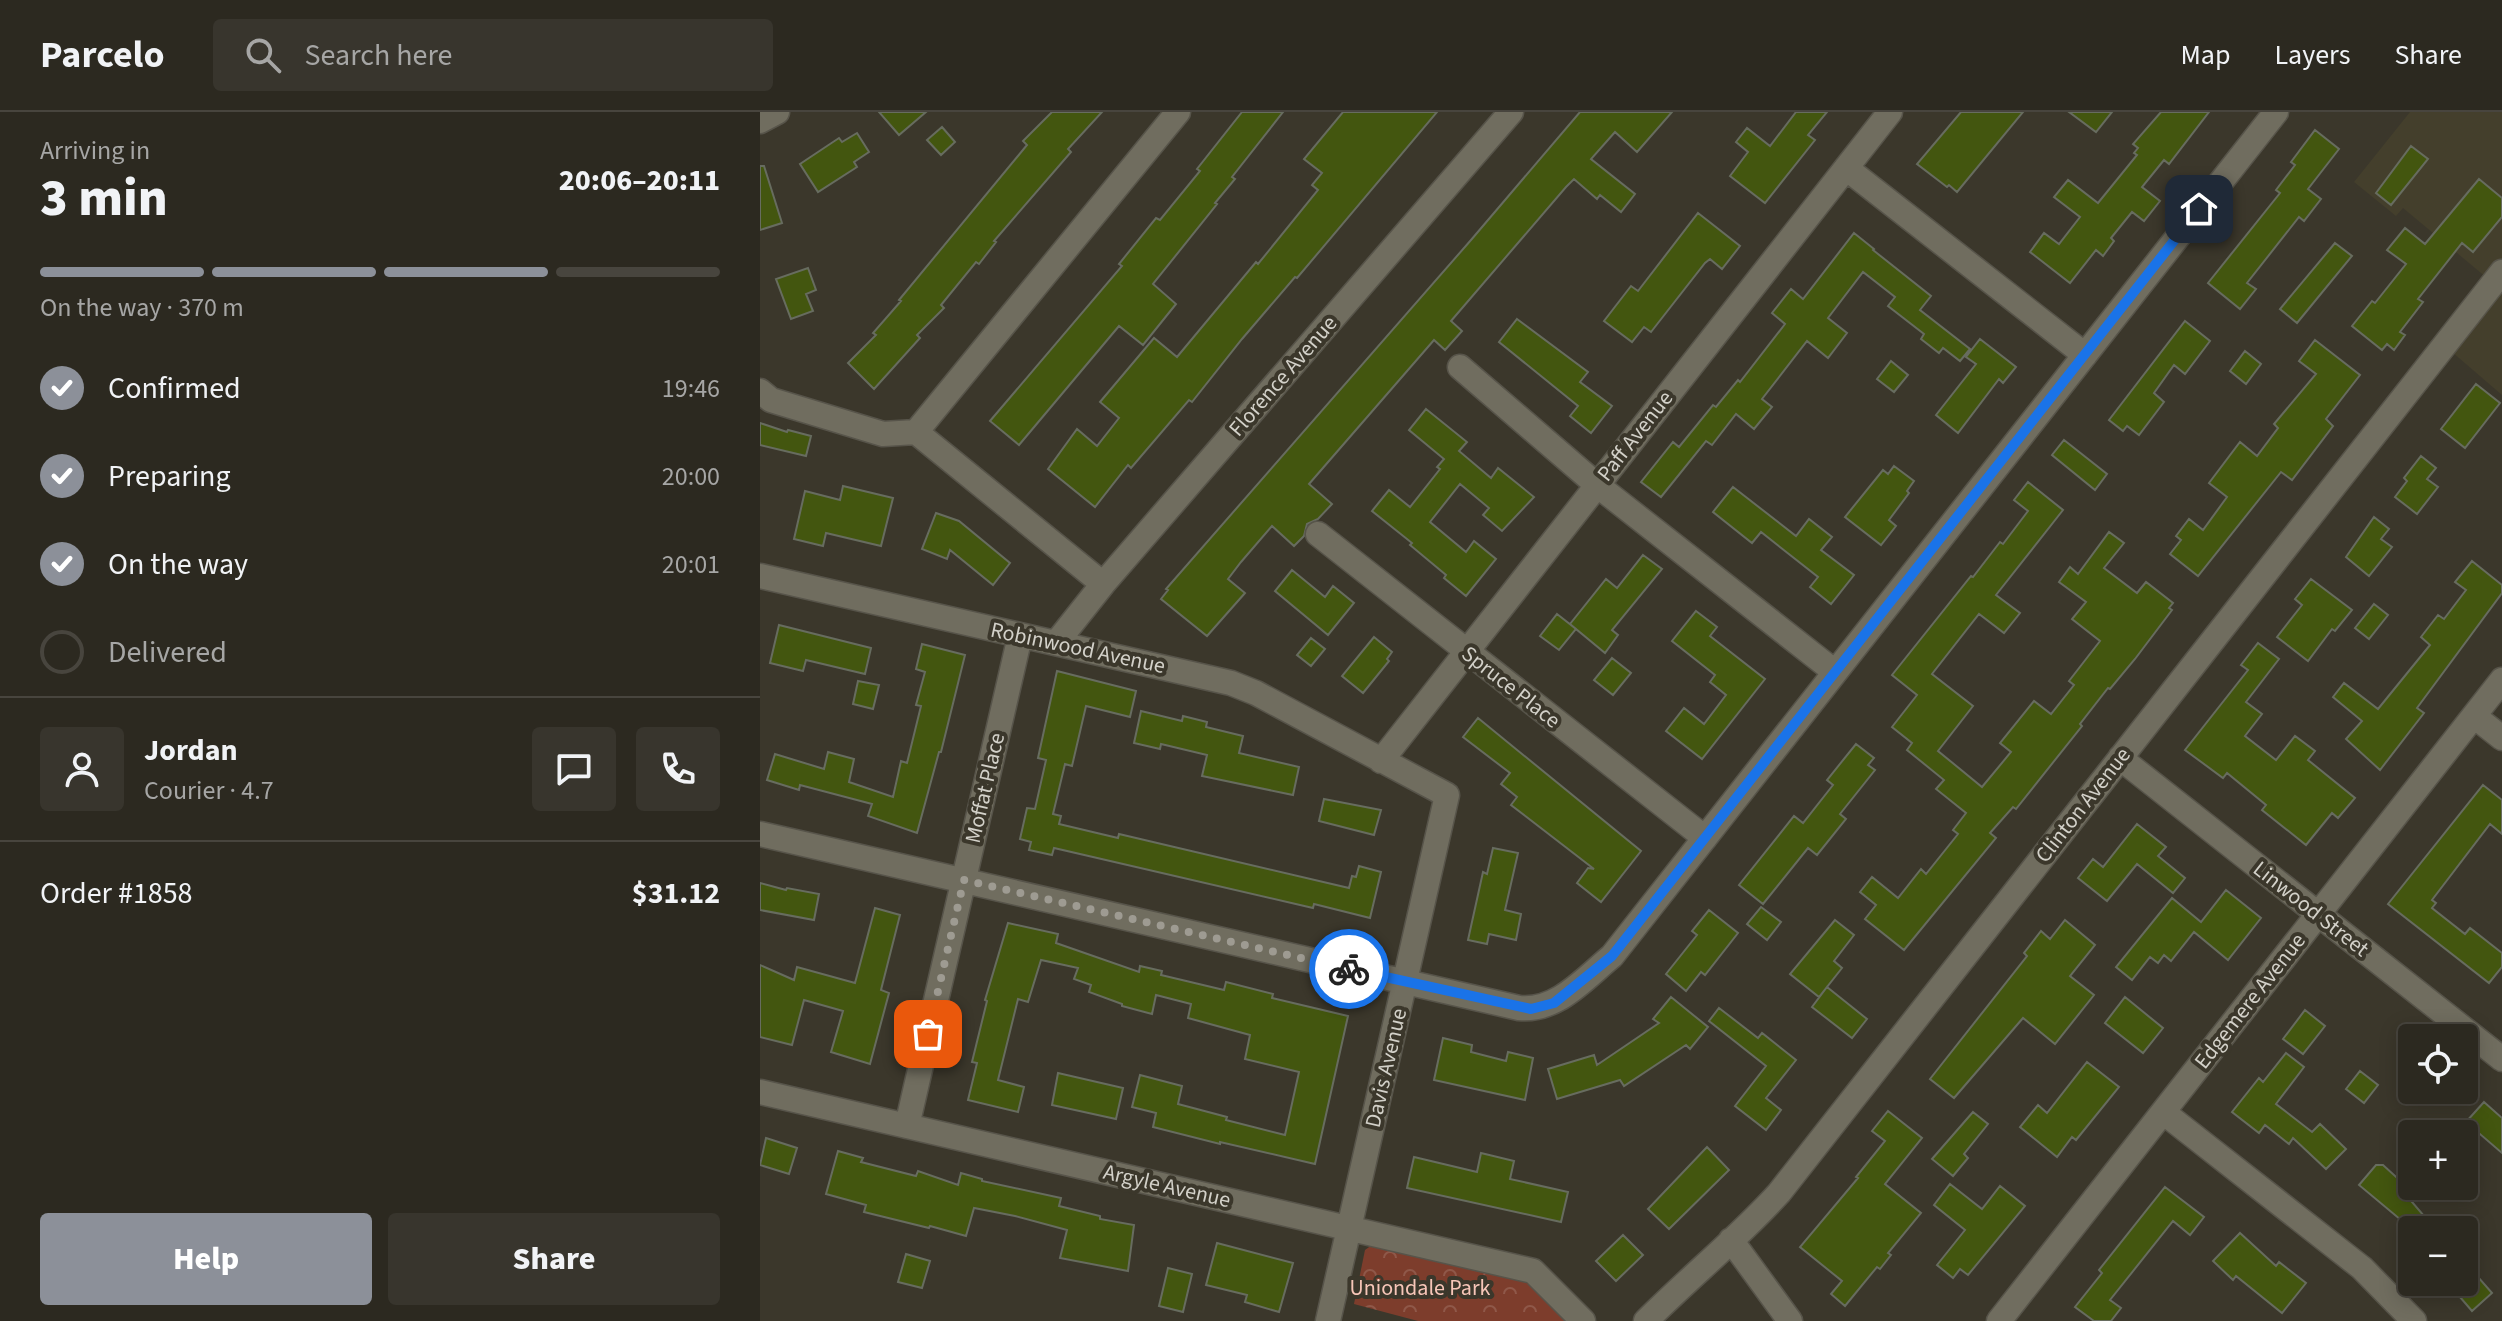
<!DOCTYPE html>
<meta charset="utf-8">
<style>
:root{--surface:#2c2920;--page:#38352d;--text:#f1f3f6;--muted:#a6a6a5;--line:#48453e;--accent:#8c9099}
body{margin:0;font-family:"Source Sans 3",sans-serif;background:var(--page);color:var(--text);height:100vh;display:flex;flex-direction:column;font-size:30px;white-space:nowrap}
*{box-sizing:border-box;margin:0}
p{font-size:26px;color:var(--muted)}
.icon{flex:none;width:44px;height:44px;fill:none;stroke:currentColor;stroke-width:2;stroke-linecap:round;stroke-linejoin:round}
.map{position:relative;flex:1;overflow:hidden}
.side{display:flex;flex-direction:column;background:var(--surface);width:760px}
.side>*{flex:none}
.fabs{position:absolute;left:1638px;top:912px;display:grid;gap:16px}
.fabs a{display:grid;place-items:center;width:80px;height:80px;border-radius:8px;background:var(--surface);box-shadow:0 4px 20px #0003,0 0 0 2px var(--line);font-size:40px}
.pin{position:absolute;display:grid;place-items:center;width:68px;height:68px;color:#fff;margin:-34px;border-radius:16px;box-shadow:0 4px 12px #0006}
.courier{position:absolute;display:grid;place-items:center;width:80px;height:80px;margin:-40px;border:6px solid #1a73e8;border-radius:50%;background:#fff;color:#222;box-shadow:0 2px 10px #0007}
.head em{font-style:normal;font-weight:800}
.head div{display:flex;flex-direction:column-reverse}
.head{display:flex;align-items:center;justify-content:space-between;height:136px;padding:0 40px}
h1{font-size:52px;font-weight:800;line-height:60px}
.bar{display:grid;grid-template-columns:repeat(4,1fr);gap:12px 8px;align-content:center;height:96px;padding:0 40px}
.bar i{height:10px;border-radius:6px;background:var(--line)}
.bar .current{background:var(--accent)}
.bar p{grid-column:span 4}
.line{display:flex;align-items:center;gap:20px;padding:0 40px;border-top:2px solid var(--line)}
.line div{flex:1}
.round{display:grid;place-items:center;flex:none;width:84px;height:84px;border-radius:8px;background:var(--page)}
ol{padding:0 40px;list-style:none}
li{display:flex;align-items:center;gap:24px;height:88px}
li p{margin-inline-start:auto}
li .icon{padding:8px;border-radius:50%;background:var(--accent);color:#fff;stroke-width:4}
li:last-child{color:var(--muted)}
li i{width:44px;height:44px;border:4px solid var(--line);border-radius:50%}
.cta{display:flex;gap:16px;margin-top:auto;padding:16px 40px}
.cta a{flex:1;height:92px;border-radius:8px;background:var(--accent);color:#fff;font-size:32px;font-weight:800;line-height:92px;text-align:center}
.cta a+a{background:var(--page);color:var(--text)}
header{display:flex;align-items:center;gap:48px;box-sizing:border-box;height:112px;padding:0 40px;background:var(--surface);border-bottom:2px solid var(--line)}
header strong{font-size:38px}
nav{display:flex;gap:44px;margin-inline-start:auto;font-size:28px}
.search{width:560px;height:72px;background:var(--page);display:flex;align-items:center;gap:20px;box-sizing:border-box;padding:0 28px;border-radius:8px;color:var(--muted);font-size:30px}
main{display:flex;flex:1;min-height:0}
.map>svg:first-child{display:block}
.built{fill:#443f2c}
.park{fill:url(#park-crowns)}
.building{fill:#43560f;stroke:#676c5f;stroke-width:2}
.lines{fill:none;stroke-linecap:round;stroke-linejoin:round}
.minor-casing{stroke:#57544a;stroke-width:27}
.minor{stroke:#706d5f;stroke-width:24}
.done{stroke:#9e9b92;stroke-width:8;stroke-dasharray:0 14.4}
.route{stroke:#1a73e8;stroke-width:10}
.labels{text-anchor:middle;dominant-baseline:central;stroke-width:8;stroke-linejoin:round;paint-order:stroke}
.street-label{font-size:22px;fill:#d3d1c9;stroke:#3b372b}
.park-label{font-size:22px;fill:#f7c6b8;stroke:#3b372b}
</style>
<header>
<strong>Parcelo</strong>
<div class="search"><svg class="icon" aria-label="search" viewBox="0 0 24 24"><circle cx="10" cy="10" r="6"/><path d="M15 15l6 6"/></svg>Search here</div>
<nav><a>Map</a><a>Layers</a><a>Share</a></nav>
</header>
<main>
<section class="side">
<div class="head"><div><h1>3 min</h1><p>Arriving in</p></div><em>20:06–20:11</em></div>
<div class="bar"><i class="current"></i><i class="current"></i><i class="current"></i><i></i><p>On the way · 370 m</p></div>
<ol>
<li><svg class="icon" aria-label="check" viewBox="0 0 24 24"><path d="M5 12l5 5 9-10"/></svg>Confirmed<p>19:46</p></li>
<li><svg class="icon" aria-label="check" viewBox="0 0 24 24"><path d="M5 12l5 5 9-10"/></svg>Preparing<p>20:00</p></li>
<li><svg class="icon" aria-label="check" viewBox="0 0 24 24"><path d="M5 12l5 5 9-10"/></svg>On the way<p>20:01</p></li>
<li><i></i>Delivered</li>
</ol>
<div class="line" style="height:144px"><a class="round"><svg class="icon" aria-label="person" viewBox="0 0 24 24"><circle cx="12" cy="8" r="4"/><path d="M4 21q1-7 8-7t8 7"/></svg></a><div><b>Jordan</b><p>Courier · 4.7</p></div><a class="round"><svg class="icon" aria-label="chat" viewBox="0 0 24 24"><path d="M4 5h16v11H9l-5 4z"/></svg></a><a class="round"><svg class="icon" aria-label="phone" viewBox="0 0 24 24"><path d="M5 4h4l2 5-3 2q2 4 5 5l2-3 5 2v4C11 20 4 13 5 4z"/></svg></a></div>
<div class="line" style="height:104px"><div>Order #1858</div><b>$31.12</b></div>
<div class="cta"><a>Help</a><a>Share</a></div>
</section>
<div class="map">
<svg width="1742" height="1209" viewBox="0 0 1742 1209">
<defs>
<pattern id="park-crowns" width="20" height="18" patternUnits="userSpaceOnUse" patternTransform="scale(2)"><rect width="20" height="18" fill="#7d3d2c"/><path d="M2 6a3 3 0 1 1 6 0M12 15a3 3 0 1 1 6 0" fill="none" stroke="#8f5849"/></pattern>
</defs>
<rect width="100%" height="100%" fill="#3b372b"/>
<!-- built -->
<path class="built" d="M1650 0H1742V283L1685 234 1733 171 1643 96 1636 104 1594 70Z"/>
<!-- park -->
<path class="park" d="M612 1133 758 1165 771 1172 810 1209H658L594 1192 605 1138Z"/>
<!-- building -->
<path class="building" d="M119 0H166L139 23Z
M292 0H342L308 37 311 40 234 129 236 130 219 152 216 150 181 193 184 196 157 223 160 226 114 277 88 251 116 223 113 221 141 189 139 188 267 33 263 29Z
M482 0H523L472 65 475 67 455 91 457 92 393 172 416 192 383 233 359 214 259 333 230 309 362 154 359 152 396 106 400 108 440 59 437 57Z
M583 0H677L537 166 535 165 482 227 432 290 429 288 371 356 368 353 335 395 288 357 317 317 337 334 359 306 340 290 394 226 417 245 496 150 498 152 558 78 552 73 562 61 544 47Z
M820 0H912L877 40 855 20 831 47 875 82 861 100 840 83 837 87 814 67 806 75 691 209 702 219 685 238 674 228 549 372 572 392 558 407 547 412 544 424 534 434 512 414 481 450 468 467 485 481 447 524 401 487 408 478 406 477 711 128Z
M1036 0H1067L1048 23 1055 28 1005 91 970 64 988 40 976 30 987 16 1010 34Z
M1201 0H1263L1197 80 1189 73 1187 75 1157 52Z
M1309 0H1352L1336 20Z
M1401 0H1449L1409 52 1404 48 1382 75 1400 89 1384 109 1372 100 1351 126 1354 129 1343 144 1336 138 1310 171 1270 140 1284 121 1299 132 1320 105 1294 85 1308 68 1338 91 1377 43 1374 41 1378 36 1373 32Z
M182 15 195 30 181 43 167 28Z
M1555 18 1579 37 1548 77 1561 87 1544 109 1539 105 1487 171 1496 177 1480 197 1448 171 1520 81 1516 78 1535 53 1531 50Z
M97 21 109 40 94 50 97 55 58 80 40 52 79 26 82 30Z
M1651 34 1668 47 1631 93 1616 81Z
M0 54H4L22 111 0 118Z
M1719 67 1742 86V105L1713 140 1702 131 1658 187 1663 190 1640 220 1645 223 1634 238 1627 232 1622 238 1592 214 1612 189 1615 191 1646 152 1627 138 1645 116 1665 132Z
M938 101 980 134 962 157 950 147 945 151 891 220 884 215 872 230 844 209 871 174 878 179Z
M1094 121 1114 137 1113 138 1171 184 1160 198 1210 237 1200 249 1183 236 1179 241 1161 227 1164 222 1128 194 1135 185 1103 160 1068 206 1087 221 1068 246 1047 229 1002 287 1012 295 994 317 976 302 952 333 946 329 901 385 881 370 913 330 919 335 953 293 956 295 978 268 980 270 1025 212 1012 201 1031 177 1043 187Z
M1575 131 1592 144 1537 211 1520 197Z
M48 156 56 178 46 182 53 199 31 207 16 167Z
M757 207 828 260 820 270 852 294 831 321 810 304 818 294 739 230Z
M1425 209 1450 229 1425 262 1414 253 1394 281 1404 290 1379 323 1367 314 1363 319 1349 308Z
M1220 227 1256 255 1243 271 1239 267 1198 321 1176 303 1216 252 1206 245Z
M1555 228 1600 263 1566 307 1573 314 1532 368 1521 360 1438 464 1410 442 1421 428 1416 424 1429 407 1443 418 1467 385 1449 371 1480 330 1497 344 1518 316 1514 312 1556 262 1539 249Z
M1485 239 1501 252 1486 272 1470 259Z
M1131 249 1148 263 1134 280 1117 267Z
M1716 272 1740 291 1705 336 1681 317Z
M666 297 707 330 699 339 731 366 738 356 774 385 742 419 723 403 729 396 700 372 670 410 706 440 714 429 736 447 706 484 684 466 686 463 650 433 652 431 612 399 629 378 650 395 680 357 677 355 684 347 649 318Z
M0 311 27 320 28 318 51 324 46 344 0 333Z
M1304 328 1347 362 1335 378 1292 343Z
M1661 344 1676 356 1667 367 1678 375 1657 402 1635 385 1647 369 1644 366Z
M1134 354 1154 369 1147 379 1149 381 1129 408 1136 414 1121 433 1085 405 1123 358 1128 362Z
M1268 370 1303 398 1236 483 1260 501 1244 521 1219 502 1172 562 1213 594 1178 639 1222 675 1251 640 1240 631 1274 589 1291 602 1314 573 1309 569 1340 529 1312 507 1326 490 1299 470 1310 455 1318 462 1349 420 1364 431 1344 456 1377 481 1386 470 1413 491 1409 496 1412 498 1375 547 1350 577 1348 576 1320 612 1322 614 1256 697 1253 695 1230 721 1236 726 1144 838 1105 807 1116 793 1100 780 1112 765 1138 786 1161 757 1166 762 1198 722 1193 718 1206 701 1176 677 1184 668 1147 638 1152 631 1132 615 1157 583 1132 563 1211 464 1213 465 1240 430 1243 432 1268 399 1254 388Z
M83 374 133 386 121 434 66 421 63 434 34 427 45 379 80 388Z
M973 375 1036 424 1049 407 1072 425 1061 438 1094 463 1071 492 1050 475 1058 465 1001 420 992 431 953 400Z
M176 401 199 409 250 451 233 473 190 438 187 447 162 437Z
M1614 405 1629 417 1621 427 1632 435 1609 464 1586 445Z
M883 443 902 457 852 518 858 523 845 541 810 512 846 467 857 476Z
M1712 449 1742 473V481L1657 596 1664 601 1620 658 1586 627 1602 609 1573 585 1584 571 1618 597 1670 533 1661 525 1678 503 1684 507 1706 478 1695 470Z
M532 458 565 485 573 474 594 491 568 523 515 479Z
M1551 467 1592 498 1575 519 1572 517 1548 549 1517 525 1542 493 1535 487Z
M1614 492 1628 503 1609 527 1595 516Z
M936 499 957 515 950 524 1005 567 942 647 906 619 924 596 944 612 966 583 950 570 955 563 912 529Z
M797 502 816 517 799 538 780 524Z
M19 513 111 536 105 562 46 548 43 559 10 551Z
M614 525 632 540 627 547 629 549 603 581 582 564Z
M551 526 565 537 551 554 537 543Z
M1498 531 1519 547 1486 590 1502 602 1485 624 1516 648 1535 624 1555 639 1548 648 1595 686 1578 706 1572 701 1546 733 1502 698 1506 693 1467 661 1463 666 1425 638 1488 558 1481 553Z
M162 532 205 543 181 640H179L157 721 108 704 112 692 40 673 39 678 7 668 15 642 64 657 68 640 94 647 89 670 133 685 141 649 147 651 161 594 156 593 165 560 156 557Z
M852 546 871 561 853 583 834 568Z
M297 559 376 579 370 605 326 594 312 654 305 652 293 702 301 704 299 712 358 726 359 722 589 776 592 764 596 765 599 754 621 760 610 806 554 792 553 796 294 736 292 743 269 738 271 730 260 727 267 696 275 697 286 648 278 646Z
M98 569 119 573 113 597 93 592Z
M381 599 422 609 423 604 447 610 446 615 483 624 479 641 539 655 533 683 442 664 447 643 401 632 400 637 374 631Z
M718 606 881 739 841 790 817 771 828 756 834 757 751 693 757 685 741 672 750 661 703 625Z
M1096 632 1114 646 1108 653 1115 658 1080 702 1086 707 1057 743 1048 736 1003 792 979 773 1034 704 1043 711 1073 673 1067 668Z
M1723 673 1742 688V722L1730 712 1672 788 1676 791 1672 796 1705 822 1710 816 1742 841V855L1729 871 1628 792Z
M564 687 621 698 614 723 559 709Z
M1377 712 1406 735 1398 744 1425 766 1413 781 1377 752 1347 789 1318 766 1333 747 1343 755Z
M733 736 758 741 745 798 761 802 756 828 729 822 727 832 708 828 723 760 727 762Z
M0 771 26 778 27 776 59 782 54 808 0 798Z
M1466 778 1501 806 1468 848 1434 820 1411 849 1404 843 1398 851 1390 845 1372 868 1356 855 1412 786 1441 810Z
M1001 795 1021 810 1007 828 987 812Z
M115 796 140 803 121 878 129 881 110 952 71 940 83 899 44 888 32 933 0 925V853L34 868 37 855 95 871Z
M949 798 978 821 945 863 941 860 926 879 906 862 937 823 932 819Z
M1075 808 1094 823 1074 849 1082 856 1059 885 1030 862Z
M1305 808 1335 833 1310 864 1334 883 1295 932 1263 906 1194 986 1170 967 1267 844 1264 841 1281 819 1290 827Z
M248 811 298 822 296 831 379 860 380 854 402 859 401 863 464 878 466 870 513 882 512 886 588 904 555 1052 460 1030V1032L393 1015 396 1001 372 995 380 963 422 974 418 992 467 1005 466 1008 525 1023 539 960 485 947 490 923 428 906 431 892 396 883 392 902 362 894V892L329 880 331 873 314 867 318 856 281 848 268 890 258 887 238 968 264 975 258 1000 208 988 217 951 212 950 227 889 225 888Z
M1067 875 1107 907 1092 926 1052 895Z
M911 885 948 915 930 937 926 933 864 974 860 968 797 987 788 957 834 943 837 953 899 911 893 907Z
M1365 885 1403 916 1383 941 1345 911Z
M959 896 998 926 1002 921 1036 948 1006 986 1021 998 1006 1018 975 994 1006 954 949 909Z
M1545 898 1565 914 1543 942 1523 927Z
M683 926 712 933 711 940 746 949 748 940 773 946 765 988 674 968Z
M1526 941 1544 955 1516 992 1552 1020 1560 1012 1586 1037 1566 1057 1533 1026 1529 1032 1505 1013 1499 1021 1472 1000 1499 966 1503 970Z
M1327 950 1359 975 1316 1028 1312 1025 1297 1045 1260 1015 1278 993 1287 1001Z
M1600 959 1618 973 1604 991 1586 977Z
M298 961 363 976 356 1007 292 993Z
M1724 990 1742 1006V1041L1706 1010Z
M1128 999 1162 1026 1125 1072 1161 1101 1128 1141 1131 1143 1120 1157 1117 1155 1085 1194 1071 1182 1082 1169 1040 1135 1098 1066 1096 1065 1125 1029 1112 1019Z
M1213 1000 1228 1012 1204 1042 1208 1046 1193 1064 1172 1047Z
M6 1026 37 1036 29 1062 0 1053Z
M947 1035 969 1058 909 1117 888 1097Z
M78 1039 103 1046 101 1050 156 1064 158 1059 198 1073 201 1061 222 1067V1069L301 1086 299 1094 340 1104V1107L374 1113 368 1159 300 1146 307 1118 255 1104 214 1096 206 1124 170 1114 169 1116 104 1100 106 1093 66 1082Z
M721 1041 754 1049 750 1067 808 1080 801 1110 647 1076 654 1045 717 1060Z
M1616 1053H1623L1657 1084 1652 1090 1676 1118H1653L1599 1073Z
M1190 1072 1222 1097 1240 1074 1265 1094 1208 1163 1200 1157 1193 1166 1177 1153 1205 1118 1174 1093Z
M1405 1075 1444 1105 1430 1123 1413 1109 1350 1188 1361 1196 1351 1209H1334L1315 1195 1342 1161 1339 1158Z
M1480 1121 1516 1154 1519 1150 1546 1171 1522 1201 1476 1164 1473 1168 1453 1149Z
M863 1123 883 1143 856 1169 836 1149Z
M457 1131 533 1151 519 1200 485 1190 487 1183 446 1173Z
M146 1142 170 1149 162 1176 138 1170Z
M1704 1149 1732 1181 1712 1199 1687 1170H1704Z
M408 1156 432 1162 423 1200 399 1194Z"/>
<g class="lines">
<defs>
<path id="minor" d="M0 9 17 0
M1086 56 1325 243
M700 255 837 373 1075 560
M0 279 11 288 123 322 156 320 343 472
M156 320 418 0
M558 422 945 726
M0 464 471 571 496 581 687 683 568 1209
M297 530 343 472 751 0
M1714 604 1742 626
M1360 646 1742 947
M621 649 1130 0
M0 722 759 896C797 900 825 866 852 844L1516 0
M0 980 773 1159 823 1209
M1403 1000 1602 1156 1654 1209
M147 1014 260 524
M971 1128 1030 1209
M886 1209C930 1165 978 1126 1019 1081L1742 160
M1239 1209 1742 568"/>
</defs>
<!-- minor casing -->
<use href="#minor" class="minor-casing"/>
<!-- minor -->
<use href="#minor" class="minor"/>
</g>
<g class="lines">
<!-- done -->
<path class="done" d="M168 922 204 768 589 857"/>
<!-- route -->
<path class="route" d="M589 857 771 897 794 891 852 844 1439 97"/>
</g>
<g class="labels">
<!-- street labels -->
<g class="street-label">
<text transform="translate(523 264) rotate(-49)">Florence Avenue</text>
<text transform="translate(875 324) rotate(-52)">Paff Avenue</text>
<text transform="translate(318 536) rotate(12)">Robinwood Avenue</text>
<text transform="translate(751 575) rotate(38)">Spruce Place</text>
<text transform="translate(225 676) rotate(-77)">Moffat Place</text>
<text transform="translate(1323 693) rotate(-52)">Clinton Avenue</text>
<text transform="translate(1551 797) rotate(38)">Linwood Street</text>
<text transform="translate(1490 889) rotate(-52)">Edgemere Avenue</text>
<text transform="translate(626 956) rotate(-77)">Davis Avenue</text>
<text transform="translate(407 1074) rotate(13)">Argyle Avenue</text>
</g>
<!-- park labels -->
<g class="park-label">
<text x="660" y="1176">Uniondale Park</text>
</g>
</g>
</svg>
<div class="fabs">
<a><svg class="icon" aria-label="locate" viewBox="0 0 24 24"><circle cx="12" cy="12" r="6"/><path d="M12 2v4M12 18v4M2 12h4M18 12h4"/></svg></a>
<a>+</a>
<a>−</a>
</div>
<div class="pin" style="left:168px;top:922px;background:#ea580c"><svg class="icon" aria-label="bag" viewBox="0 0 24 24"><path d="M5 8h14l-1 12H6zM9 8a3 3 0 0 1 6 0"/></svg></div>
<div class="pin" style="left:1439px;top:97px;background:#1f2937"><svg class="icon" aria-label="home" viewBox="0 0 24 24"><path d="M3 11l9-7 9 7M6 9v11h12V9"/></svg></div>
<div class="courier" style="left:589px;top:857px"><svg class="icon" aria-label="bike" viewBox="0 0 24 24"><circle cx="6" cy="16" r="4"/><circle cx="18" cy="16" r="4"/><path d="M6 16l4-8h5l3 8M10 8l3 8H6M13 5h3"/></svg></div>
</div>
</main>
